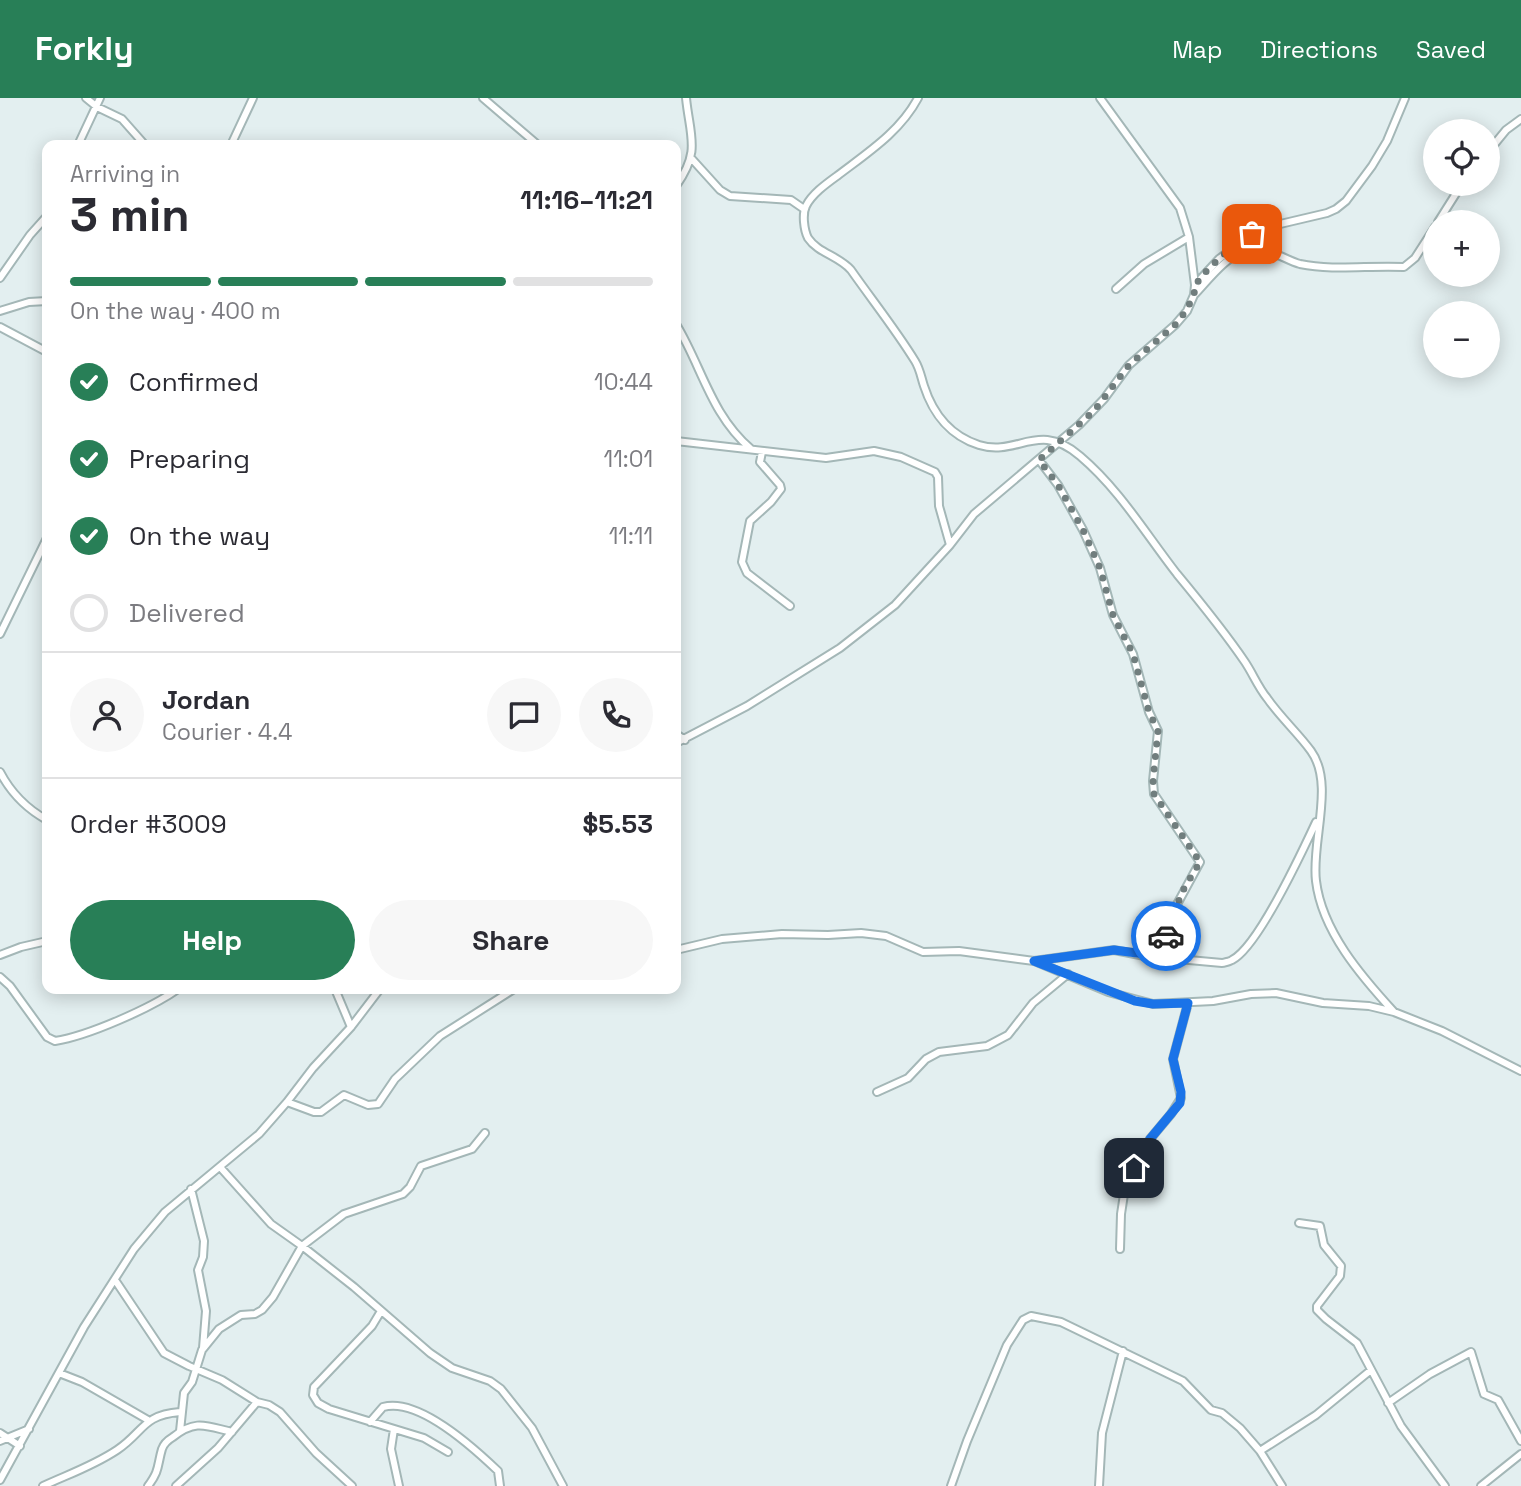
<!DOCTYPE html>
<meta charset="utf-8">
<style>
:root{--surface:#fff;--page:#f7f7f7;--text:#2b2b33;--muted:#7c7c81;--line:#e1e1e2;--accent:#287f57}
body{margin:0;font-family:"Space Grotesk",sans-serif;background:var(--page);color:var(--text);height:100vh;display:flex;flex-direction:column;font-size:26px;white-space:nowrap}
*{box-sizing:border-box;margin:0}
p{font-size:23px;color:var(--muted)}
.icon{flex:none;width:38px;height:38px;fill:none;stroke:currentColor;stroke-width:2;stroke-linecap:round;stroke-linejoin:round}
.map{position:relative;flex:1;overflow:hidden}
.panel{position:absolute;left:42px;top:42px;width:639px;height:854px;display:flex;flex-direction:column;background:var(--surface);border-radius:14px;box-shadow:0 4px 18px #0003}
.panel>*{flex:none}
.controls{position:absolute;left:1423px;top:21px;display:grid;gap:14px}
.controls a{display:grid;place-items:center;width:77px;height:77px;border-radius:50%;background:var(--surface);box-shadow:0 4px 18px #0003;font-size:35px}
.pin{position:absolute;display:grid;place-items:center;width:60px;height:60px;color:#fff;margin:-30px;border-radius:14px;box-shadow:0 4px 10px #0006}
.courier{position:absolute;display:grid;place-items:center;width:70px;height:70px;margin:-35px;border:5px solid #1a73e8;border-radius:50%;background:#fff;color:#222;box-shadow:0 2px 9px #0007}
.overview em{font-style:normal;font-weight:700}
.overview div{display:flex;flex-direction:column-reverse}
.overview{display:flex;align-items:center;justify-content:space-between;height:119px;padding:0 28px}
h1{font-size:46px;font-weight:700;line-height:52px}
.bar{display:grid;grid-template-columns:repeat(4,1fr);gap:10px 7px;align-content:center;height:84px;padding:0 28px}
.bar i{height:9px;border-radius:5px;background:var(--line)}
.bar .active{background:var(--accent)}
.bar p{grid-column:span 4}
.line{display:flex;align-items:center;gap:18px;padding:0 28px;border-top:2px solid var(--line)}
.line div{flex:1}
.round{display:grid;place-items:center;flex:none;width:74px;height:74px;border-radius:37px;background:var(--page)}
ol{padding:0 28px;list-style:none}
li{display:flex;align-items:center;gap:21px;height:77px}
li p{margin-inline-start:auto}
li .icon{padding:7px;border-radius:50%;background:var(--accent);color:#fff;stroke-width:4}
li:last-child{color:var(--muted)}
li i{width:38px;height:38px;border:4px solid var(--line);border-radius:50%}
.action{display:flex;gap:14px;margin-top:auto;padding:14px 28px}
.action a{flex:1;height:80px;border-radius:42px;background:var(--accent);color:#fff;font-size:28px;font-weight:700;line-height:80px;text-align:center}
.action a+a{background:var(--page);color:var(--text)}
header{display:flex;align-items:center;gap:42px;box-sizing:border-box;height:98px;padding:0 35px;background:var(--accent);color:#fff}
header strong{font-size:33px}
nav{display:flex;gap:38px;margin-inline-start:auto;font-size:24px}
.map>svg:first-child{display:block}
.lines{fill:none;stroke-linecap:round;stroke-linejoin:round}
.minor-casing{stroke:#a4b7b7;stroke-width:10}
.minor{stroke:#fff;stroke-width:6}
.done{stroke:#717e7e;stroke-width:7;stroke-dasharray:0 12.6}
.route{stroke:#1a73e8;stroke-width:9}
</style>
<header>
<strong>Forkly</strong>
<nav><a>Map</a><a>Directions</a><a>Saved</a></nav>
</header>
<div class="map">
<svg width="1521" height="1388" viewBox="0 0 1521 1388">
<rect width="100%" height="100%" fill="#e3eff0"/>
<g class="lines">
<defs>
<path id="minor" d="M86 0 97 9 122 21 145 47
M483 0 538 47
M918 0C900 34 867 55 837 78 826 86 812 96 806 108 802 116 804 132 808 140 818 155 839 158 851 172 872 202 896 232 915 263 920 271 921 279 924 288 933 316 951 338 979 347 1018 359 1038 322 1080 358 1120 392 1145 435 1177 476 1201 505 1224 533 1245 564 1253 576 1258 589 1267 600 1280 619 1298 635 1311 653 1335 686 1311 744 1316 783 1322 833 1361 878 1394 914
M1100 0 1180 110 1189 139 1195 187
M78 47 100 0
M231 47 253 0
M1488 54 1506 32 1521 21
M691 60 720 92 730 98 791 102 804 111
M676 88C701 53 690 39 686 0
M1438 124 1462 86
M0 180 30 137 47 118
M1116 191 1144 166 1189 139
M1195 196C1210 180 1227 157 1249 151 1265 147 1285 162 1300 166 1334 173 1370 167 1404 169L1415 160 1435 129
M0 213 29 204 47 203
M676 226C702 269 711 317 751 351
M0 229 47 254
M676 343 826 360 874 353 901 359 935 374 938 379 939 408 950 447
M762 354 760 364 780 387 781 391 771 404 750 423 742 464 747 475 790 508
M1039 362 1058 387 1083 432 1100 470 1113 517 1133 556 1149 614 1158 633 1153 683 1154 696 1200 764 1175 810 1160 858
M0 536 47 440
M676 636 685 642
M676 645 747 608 840 550 895 507 950 447 974 416 1079 327 1104 301 1129 267 1175 227 1187 213 1194 197 1195 187 1219 161 1252 136 1276 127 1327 115 1336 111 1346 103 1372 68 1387 43 1405 0
M0 674C11 695 27 711 47 722
M676 852 722 841 782 836 828 837 861 835 886 838 923 854 959 853 1034 863 1108 894 1153 906 1213 903 1251 896 1276 895 1323 905 1369 908 1394 914 1442 933 1521 973
M0 857 21 849 47 843
M1034 863 1114 852 1145 858 1222 865C1223 865 1231 863 1232 862 1258 849 1303 752 1316 724
M0 879 10 888 47 939 55 943C88 938 151 910 178 891
M335 891 351 929
M877 994 908 980 926 961 939 954 987 948 1008 937 1033 905 1068 876
M287 1004 314 1014H321L344 997 368 1007 378 1006 395 981 440 938 514 891
M220 1069 271 1126 302 1148 354 1189 430 1255 452 1270 490 1283 501 1291 532 1330 563 1388
M191 1091 204 1143 203 1159 198 1172 206 1213 203 1250
M1299 1125 1320 1128 1324 1147 1341 1168 1340 1178 1317 1208V1212L1326 1221 1357 1245 1401 1328 1445 1388
M1120 1151 1121 1116 1126 1083 1150 1041 1171 1016 1181 1000 1173 961 1188 905
M115 1182 164 1255 189 1268 222 1282 257 1304 269 1307 280 1314 316 1355 352 1388
M381 1213 372 1228 314 1289 313 1297 318 1305 329 1311 424 1340 448 1354
M59 1275 82 1284 148 1322
M1388 1305 1430 1276 1471 1254 1484 1296 1498 1302 1521 1343
M370 1324 383 1309C418 1299 474 1350 498 1373L500 1388
M394 1331 391 1351 399 1388
M180 1333 184 1295 192 1284 202 1252 219 1231 241 1217 255 1216 262 1212 273 1199 302 1148 344 1116 403 1096 410 1089 421 1068 472 1051 485 1035
M0 1335 20 1348
M0 1343 29 1331
M1260 1353 1316 1317 1371 1272
M0 1382 84 1229 134 1151 165 1114 259 1036 287 1004 313 970 351 929 380 891
M43 1388C69 1376 93 1368 117 1352 144 1334 142 1317 180 1314
M148 1388C160 1372 157 1368 162 1351 164 1345 168 1342 173 1339 196 1321 206 1328 232 1334
M176 1388 218 1350 257 1304
M951 1388 967 1343 1007 1247 1023 1222 1031 1218 1061 1224 1183 1283 1211 1312 1222 1315 1240 1330 1260 1353 1282 1388
M1099 1388 1102 1335 1123 1253
M1481 1388 1521 1356"/>
</defs>
<!-- minor casing -->
<use href="#minor" class="minor-casing"/>
<!-- minor -->
<use href="#minor" class="minor"/>
</g>
<g class="lines">
<!-- done -->
<path class="done" d="M1166 838 1182 794 1200 764 1154 696 1153 682 1158 633 1149 614 1133 556 1113 517 1100 470 1083 432 1058 387 1039 362 1094 313 1129 267 1175 227 1186 213 1194 197 1195 187 1208 171 1230 151 1252 136"/>
<!-- route -->
<path class="route" d="M1134 1070 1150 1041 1180 1005 1181 994 1173 961 1188 905 1153 906 1135 903 1034 863 1114 852 1160 858 1166 838"/>
</g>
</svg>
<div class="controls">
<a><svg class="icon" aria-label="locate" viewBox="0 0 24 24"><circle cx="12" cy="12" r="6"/><path d="M12 2v4M12 18v4M2 12h4M18 12h4"/></svg></a>
<a>+</a>
<a>−</a>
</div>
<div class="pin" style="left:1252px;top:136px;background:#ea580c"><svg class="icon" aria-label="bag" viewBox="0 0 24 24"><path d="M5 8h14l-1 12H6zM9 8a3 3 0 0 1 6 0"/></svg></div>
<div class="pin" style="left:1134px;top:1070px;background:#1f2937"><svg class="icon" aria-label="home" viewBox="0 0 24 24"><path d="M3 11l9-7 9 7M6 9v11h12V9"/></svg></div>
<div class="courier" style="left:1166px;top:838px"><svg class="icon" aria-label="car" viewBox="0 0 24 24"><path d="M5 17H2v-5l4-1 3-4h7l3 4 3 1v5h-3M9 17h6M6 11h13"/><circle cx="7" cy="17" r="2"/><circle cx="17" cy="17" r="2"/></svg></div>
<section class="panel">
<div class="overview"><div><h1>3 min</h1><p>Arriving in</p></div><em>11:16–11:21</em></div>
<div class="bar"><i class="active"></i><i class="active"></i><i class="active"></i><i></i><p>On the way · 400 m</p></div>
<ol>
<li><svg class="icon" aria-label="check" viewBox="0 0 24 24"><path d="M5 12l5 5 9-10"/></svg>Confirmed<p>10:44</p></li>
<li><svg class="icon" aria-label="check" viewBox="0 0 24 24"><path d="M5 12l5 5 9-10"/></svg>Preparing<p>11:01</p></li>
<li><svg class="icon" aria-label="check" viewBox="0 0 24 24"><path d="M5 12l5 5 9-10"/></svg>On the way<p>11:11</p></li>
<li><i></i>Delivered</li>
</ol>
<div class="line" style="height:126px"><a class="round"><svg class="icon" aria-label="person" viewBox="0 0 24 24"><circle cx="12" cy="8" r="4"/><path d="M4 21q1-7 8-7t8 7"/></svg></a><div><b>Jordan</b><p>Courier · 4.4</p></div><a class="round"><svg class="icon" aria-label="chat" viewBox="0 0 24 24"><path d="M4 5h16v11H9l-5 4z"/></svg></a><a class="round"><svg class="icon" aria-label="phone" viewBox="0 0 24 24"><path d="M5 4h4l2 5-3 2q2 4 5 5l2-3 5 2v4C11 20 4 13 5 4z"/></svg></a></div>
<div class="line" style="height:91px"><div>Order #3009</div><b>$5.53</b></div>
<div class="action"><a>Help</a><a>Share</a></div>
</section>
</div>
